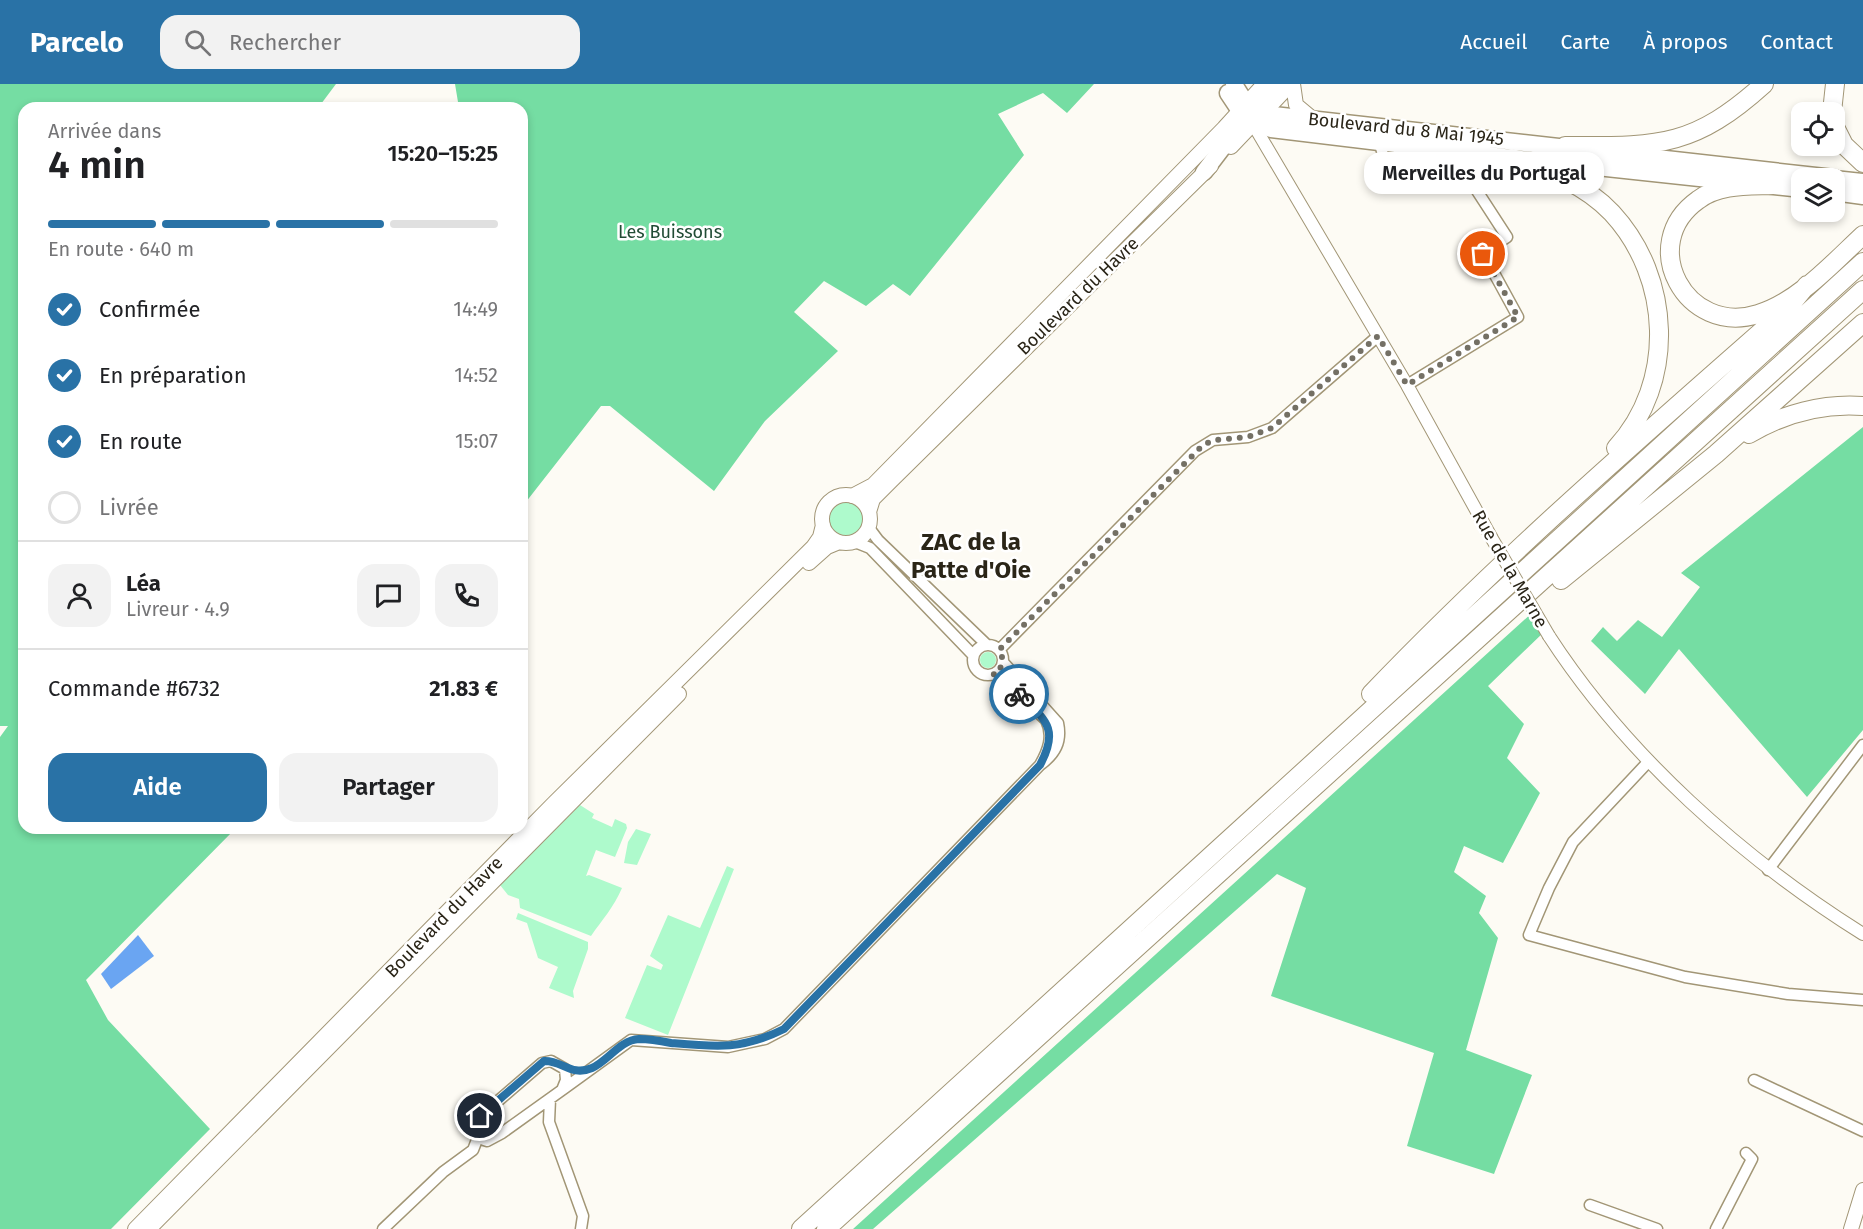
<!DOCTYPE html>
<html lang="fr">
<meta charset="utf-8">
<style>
:root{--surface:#fff;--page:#f2f2f2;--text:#202124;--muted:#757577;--line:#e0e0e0;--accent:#2972a6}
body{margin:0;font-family:"Fira Sans",sans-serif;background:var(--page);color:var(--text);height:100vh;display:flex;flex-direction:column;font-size:22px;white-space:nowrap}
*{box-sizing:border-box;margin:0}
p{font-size:20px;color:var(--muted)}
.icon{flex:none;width:33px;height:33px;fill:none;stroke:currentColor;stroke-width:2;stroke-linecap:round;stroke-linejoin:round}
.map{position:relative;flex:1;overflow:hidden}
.side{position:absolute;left:18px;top:18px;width:510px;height:732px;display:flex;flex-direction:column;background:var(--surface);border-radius:18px;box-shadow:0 3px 9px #0003}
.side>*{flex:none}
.tools{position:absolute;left:1791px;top:18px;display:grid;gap:12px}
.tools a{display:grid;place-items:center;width:54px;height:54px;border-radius:12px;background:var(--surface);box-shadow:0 3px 9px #0003;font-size:30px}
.pin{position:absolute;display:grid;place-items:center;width:51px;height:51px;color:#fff;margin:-26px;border:3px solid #fff;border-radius:50%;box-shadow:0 2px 6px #0007}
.courier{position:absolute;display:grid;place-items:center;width:60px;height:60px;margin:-30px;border:4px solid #2972a6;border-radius:50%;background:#fff;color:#222;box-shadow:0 2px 8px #0007}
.bubble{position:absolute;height:42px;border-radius:18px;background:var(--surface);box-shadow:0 3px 9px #0003;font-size:20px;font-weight:600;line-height:42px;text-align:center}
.overview em{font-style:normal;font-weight:600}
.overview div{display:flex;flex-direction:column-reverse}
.overview{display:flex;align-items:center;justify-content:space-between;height:102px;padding:0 30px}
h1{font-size:39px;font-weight:600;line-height:45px}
.bar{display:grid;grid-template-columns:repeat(4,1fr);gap:9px 6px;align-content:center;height:72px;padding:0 30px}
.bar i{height:8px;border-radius:4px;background:var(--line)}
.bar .selected{background:var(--accent)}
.bar p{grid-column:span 4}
.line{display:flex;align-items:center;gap:15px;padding:0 30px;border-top:2px solid var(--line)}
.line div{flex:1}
.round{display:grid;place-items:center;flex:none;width:63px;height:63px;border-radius:18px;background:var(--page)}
ol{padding:0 30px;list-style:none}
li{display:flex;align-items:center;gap:18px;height:66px}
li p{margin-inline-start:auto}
li .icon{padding:6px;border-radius:50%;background:var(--accent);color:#fff;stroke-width:4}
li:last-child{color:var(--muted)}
li i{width:33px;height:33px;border:3px solid var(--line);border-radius:50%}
.action{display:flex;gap:12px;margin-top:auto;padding:12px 30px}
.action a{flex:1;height:69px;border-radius:18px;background:var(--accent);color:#fff;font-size:24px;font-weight:600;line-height:69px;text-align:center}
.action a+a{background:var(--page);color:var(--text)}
header{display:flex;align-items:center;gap:36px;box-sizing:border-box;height:84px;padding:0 30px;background:var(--accent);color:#fff}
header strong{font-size:28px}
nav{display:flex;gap:33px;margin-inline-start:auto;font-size:21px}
.search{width:420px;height:54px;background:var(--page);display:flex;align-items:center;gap:15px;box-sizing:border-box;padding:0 21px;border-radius:18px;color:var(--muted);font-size:22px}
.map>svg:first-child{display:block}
.green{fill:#aefacc}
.forest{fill:#75dda3}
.water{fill:#6aa5f2}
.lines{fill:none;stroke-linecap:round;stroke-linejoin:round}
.minor-casing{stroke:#a29676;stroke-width:13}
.tertiary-casing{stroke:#a29676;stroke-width:14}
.secondary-casing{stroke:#a29676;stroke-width:16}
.primary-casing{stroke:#a29676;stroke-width:19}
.motorway-casing{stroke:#a29676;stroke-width:20}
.minor{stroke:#fff;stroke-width:10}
.tertiary{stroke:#fff;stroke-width:12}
.secondary{stroke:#fff;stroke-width:14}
.primary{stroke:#fff;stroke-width:16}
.motorway{stroke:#fff;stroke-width:18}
.tertiary-bridge-casing{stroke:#a29676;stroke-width:14;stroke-linecap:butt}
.tertiary-bridge{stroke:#fff;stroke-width:12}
.done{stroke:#747065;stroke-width:6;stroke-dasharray:0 10.8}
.route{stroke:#2972a6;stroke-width:8}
.labels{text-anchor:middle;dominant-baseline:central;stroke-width:5;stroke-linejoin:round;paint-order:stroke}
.street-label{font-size:18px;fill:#2a2518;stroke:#fff}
.park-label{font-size:18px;fill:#214c35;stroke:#fff}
.district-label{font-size:24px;font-weight:bold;fill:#2a2518;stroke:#fff}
</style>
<header>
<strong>Parcelo</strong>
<div class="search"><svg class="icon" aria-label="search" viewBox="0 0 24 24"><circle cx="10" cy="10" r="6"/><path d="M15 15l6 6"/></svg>Rechercher</div>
<nav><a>Accueil</a><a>Carte</a><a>À propos</a><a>Contact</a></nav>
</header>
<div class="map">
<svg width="1863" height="1145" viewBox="0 0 1863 1145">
<rect width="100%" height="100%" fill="#fdfbf4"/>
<!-- green -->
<path class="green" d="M827 435a19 19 0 1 1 38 0a19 19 0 1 1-38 0Z
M980 576a8 8 0 1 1 16 0a8 8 0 1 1-16 0Z
M580 721 594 730 592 734 612 743 615 735 626 740 627 744 615 773 596 766 586 792 589 791 622 804C614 823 602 836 591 852L520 824 519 815 508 811 500 801Z
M636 745 651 750 637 781 624 779 628 758Z
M727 782 734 785 668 951 625 934 647 881 661 886 663 881 650 872 668 831 700 844Z
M518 829 588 858V865L573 907 574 914 549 904 558 883 538 874 527 839 516 835Z"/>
<!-- forest -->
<path class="forest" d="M0 0H336L318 24H24V114L19 128 24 131V744H236L86 896 108 936 210 1045 111 1145H0V653L8 642H0Z
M455 0H1094L1067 29 1043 9 998 30 1024 71 910 212 893 200 866 222 824 197 794 228 838 267 765 337 714 407 610 322H601L522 423V24H459Z
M1863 343V646L1807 713 1679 565 1645 610 1591 557 1603 543 1617 557 1638 536 1662 553 1700 503 1681 489Z
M1533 528 1544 548 1488 602 1524 640 1507 674 1540 709 1503 779 1464 762 1454 788 1486 812 1479 829 1498 854 1466 966 1532 991 1494 1090 1407 1062 1434 969 1271 912 1306 804 1277 790 873 1145H853Z"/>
<!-- water -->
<path class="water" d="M138 851 154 872 111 905 101 890Z"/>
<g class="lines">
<defs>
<path id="minor" d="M1379 57 1384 74 1397 90 1407 83 1470 96 1507 153 1483 169 1518 233 1407 301
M869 444 878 456 987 561
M855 458 870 464 973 571
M973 576a15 15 0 1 1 30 0a15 15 0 1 1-30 0Z
M999 566 1195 367 1213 356 1248 353 1272 344 1378 252
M993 590 1005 597 1046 636C1054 652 1048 667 1040 681 1055 670 1062 658 1058 639L1003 578
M1649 677 1573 758 1549 804 1529 851 1685 893 1788 910 1863 916
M1768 786 1863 661
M551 977 565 985 566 996 562 1006 502 1049 487 1057C476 1054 473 1047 476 1036L542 979Z
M1754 996 1863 1047
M562 1006 631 956 728 963 765 955 784 945 1040 681
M550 1015 549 1038 583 1132 581 1145
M1590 1121 1657 1145
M383 1145 443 1088 473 1066 478 1053
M1716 1145 1752 1075 1746 1069"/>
<path id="tertiary" d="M1253 40 1407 301 1491 453
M1549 552C1627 672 1742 774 1863 850"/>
<path id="secondary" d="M1293 0 1296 21 1314 36
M1231 63 1291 0
M822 435a24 24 0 1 1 48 0a24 24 0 1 1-48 0Z
M852 412 873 401 1224 44 1264 0
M869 428 873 415 891 397 1211 82
M809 479 827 463 839 458
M135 1145 554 719 813 463 820 453 823 441
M149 1145 679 610
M1851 1145 1863 1106"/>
<path id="primary" d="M1234 0C1242 14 1249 26 1266 30L1834 94
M1228 9 1246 36 1271 45 1512 74 1802 105
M1254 37 1259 18 1275 0
M1204 88 1236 46 1245 24
M1834 95 1863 98
M1834 108 1863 112"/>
<path id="motorway" d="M1832 28 1835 0
M1834 41 1844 61 1863 79
M1565 62C1657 62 1692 65 1764 0
M1512 74C1547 86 1586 101 1612 129 1672 194 1676 299 1616 364
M1773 101C1748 102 1719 100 1698 116 1636 160 1686 253 1758 230 1798 218 1833 179 1863 151
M1749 350C1783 330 1823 319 1863 322
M1561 496 1716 370 1863 239
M1371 610C1502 473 1646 349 1788 224L1807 201
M801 1145 1863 178
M826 1145 1863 206"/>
</defs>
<!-- minor casing -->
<use href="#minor" class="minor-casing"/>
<!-- tertiary casing -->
<use href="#tertiary" class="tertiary-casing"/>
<!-- secondary casing -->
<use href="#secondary" class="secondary-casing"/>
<!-- primary casing -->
<use href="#primary" class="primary-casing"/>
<!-- motorway casing -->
<use href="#motorway" class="motorway-casing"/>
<!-- minor -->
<use href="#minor" class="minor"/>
<!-- tertiary -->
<use href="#tertiary" class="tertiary"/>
<!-- secondary -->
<use href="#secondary" class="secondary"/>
<!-- primary -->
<use href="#primary" class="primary"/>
<!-- motorway -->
<use href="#motorway" class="motorway"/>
<defs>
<path id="tertiary-bridge" d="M1491 453 1549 552"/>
</defs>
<!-- tertiary-bridge casing -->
<use href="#tertiary-bridge" class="tertiary-bridge-casing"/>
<!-- tertiary-bridge -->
<use href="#tertiary-bridge" class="tertiary-bridge"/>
</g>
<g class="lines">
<!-- done -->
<path class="done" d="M1019 610 1001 593 993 590C1003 585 1005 576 999 566L1203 361 1214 356 1248 353 1272 344 1378 252 1407 301 1518 233 1483 170"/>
<!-- route -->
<path class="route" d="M480 1032 544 977C562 976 571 993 592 984 608 977 620 956 639 955 649 955 661 957 671 959 716 963 742 966 784 945L1040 681C1060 644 1045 636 1019 610"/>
</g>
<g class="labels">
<!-- street labels -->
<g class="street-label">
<text transform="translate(1406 45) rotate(6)">Boulevard du 8 Mai 1945</text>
<text transform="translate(1078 212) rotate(-44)">Boulevard du Havre</text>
<text transform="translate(1510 485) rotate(60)">Rue de la Marne</text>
<text transform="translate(444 833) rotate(-46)">Boulevard du Havre</text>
</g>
<!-- park labels -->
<g class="park-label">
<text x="670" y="148">Les Buissons</text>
</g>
<!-- district labels -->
<g class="district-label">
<text x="971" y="458">ZAC de la<tspan x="971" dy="28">Patte d'Oie</tspan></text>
</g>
</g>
</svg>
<div class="tools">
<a><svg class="icon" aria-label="locate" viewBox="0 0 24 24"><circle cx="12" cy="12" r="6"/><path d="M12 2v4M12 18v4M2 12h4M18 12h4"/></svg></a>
<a><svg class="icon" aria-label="layers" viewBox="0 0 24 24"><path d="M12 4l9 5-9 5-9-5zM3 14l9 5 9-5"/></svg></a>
</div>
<div class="pin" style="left:1483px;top:170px;background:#ea580c"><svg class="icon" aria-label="bag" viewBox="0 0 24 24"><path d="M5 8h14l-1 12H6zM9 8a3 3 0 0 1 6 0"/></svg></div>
<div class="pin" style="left:480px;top:1032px;background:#1f2937"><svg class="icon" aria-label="home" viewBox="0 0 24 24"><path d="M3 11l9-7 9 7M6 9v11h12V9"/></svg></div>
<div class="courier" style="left:1019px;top:610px"><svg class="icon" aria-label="bike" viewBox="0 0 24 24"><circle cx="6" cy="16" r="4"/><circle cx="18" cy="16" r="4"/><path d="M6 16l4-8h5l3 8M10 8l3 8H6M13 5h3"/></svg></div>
<div class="bubble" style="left:1364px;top:68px;width:240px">Merveilles du Portugal</div>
<section class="side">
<div class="overview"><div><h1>4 min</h1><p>Arrivée dans</p></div><em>15:20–15:25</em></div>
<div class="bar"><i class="selected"></i><i class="selected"></i><i class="selected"></i><i></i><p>En route · 640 m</p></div>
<ol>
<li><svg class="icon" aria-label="check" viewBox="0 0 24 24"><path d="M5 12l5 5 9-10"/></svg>Confirmée<p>14:49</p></li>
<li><svg class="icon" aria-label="check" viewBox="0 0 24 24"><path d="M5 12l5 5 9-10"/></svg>En préparation<p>14:52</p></li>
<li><svg class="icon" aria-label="check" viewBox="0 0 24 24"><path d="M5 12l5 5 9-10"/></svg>En route<p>15:07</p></li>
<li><i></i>Livrée</li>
</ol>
<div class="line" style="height:108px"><a class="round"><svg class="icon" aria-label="person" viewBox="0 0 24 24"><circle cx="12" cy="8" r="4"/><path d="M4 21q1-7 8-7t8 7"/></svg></a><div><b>Léa</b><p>Livreur · 4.9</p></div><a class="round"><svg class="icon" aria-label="chat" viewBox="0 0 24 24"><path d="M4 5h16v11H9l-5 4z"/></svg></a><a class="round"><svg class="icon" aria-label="phone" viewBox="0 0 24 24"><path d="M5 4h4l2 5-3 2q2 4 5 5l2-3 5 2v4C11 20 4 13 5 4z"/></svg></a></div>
<div class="line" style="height:78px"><div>Commande #6732</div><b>21.83 €</b></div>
<div class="action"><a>Aide</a><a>Partager</a></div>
</section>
</div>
